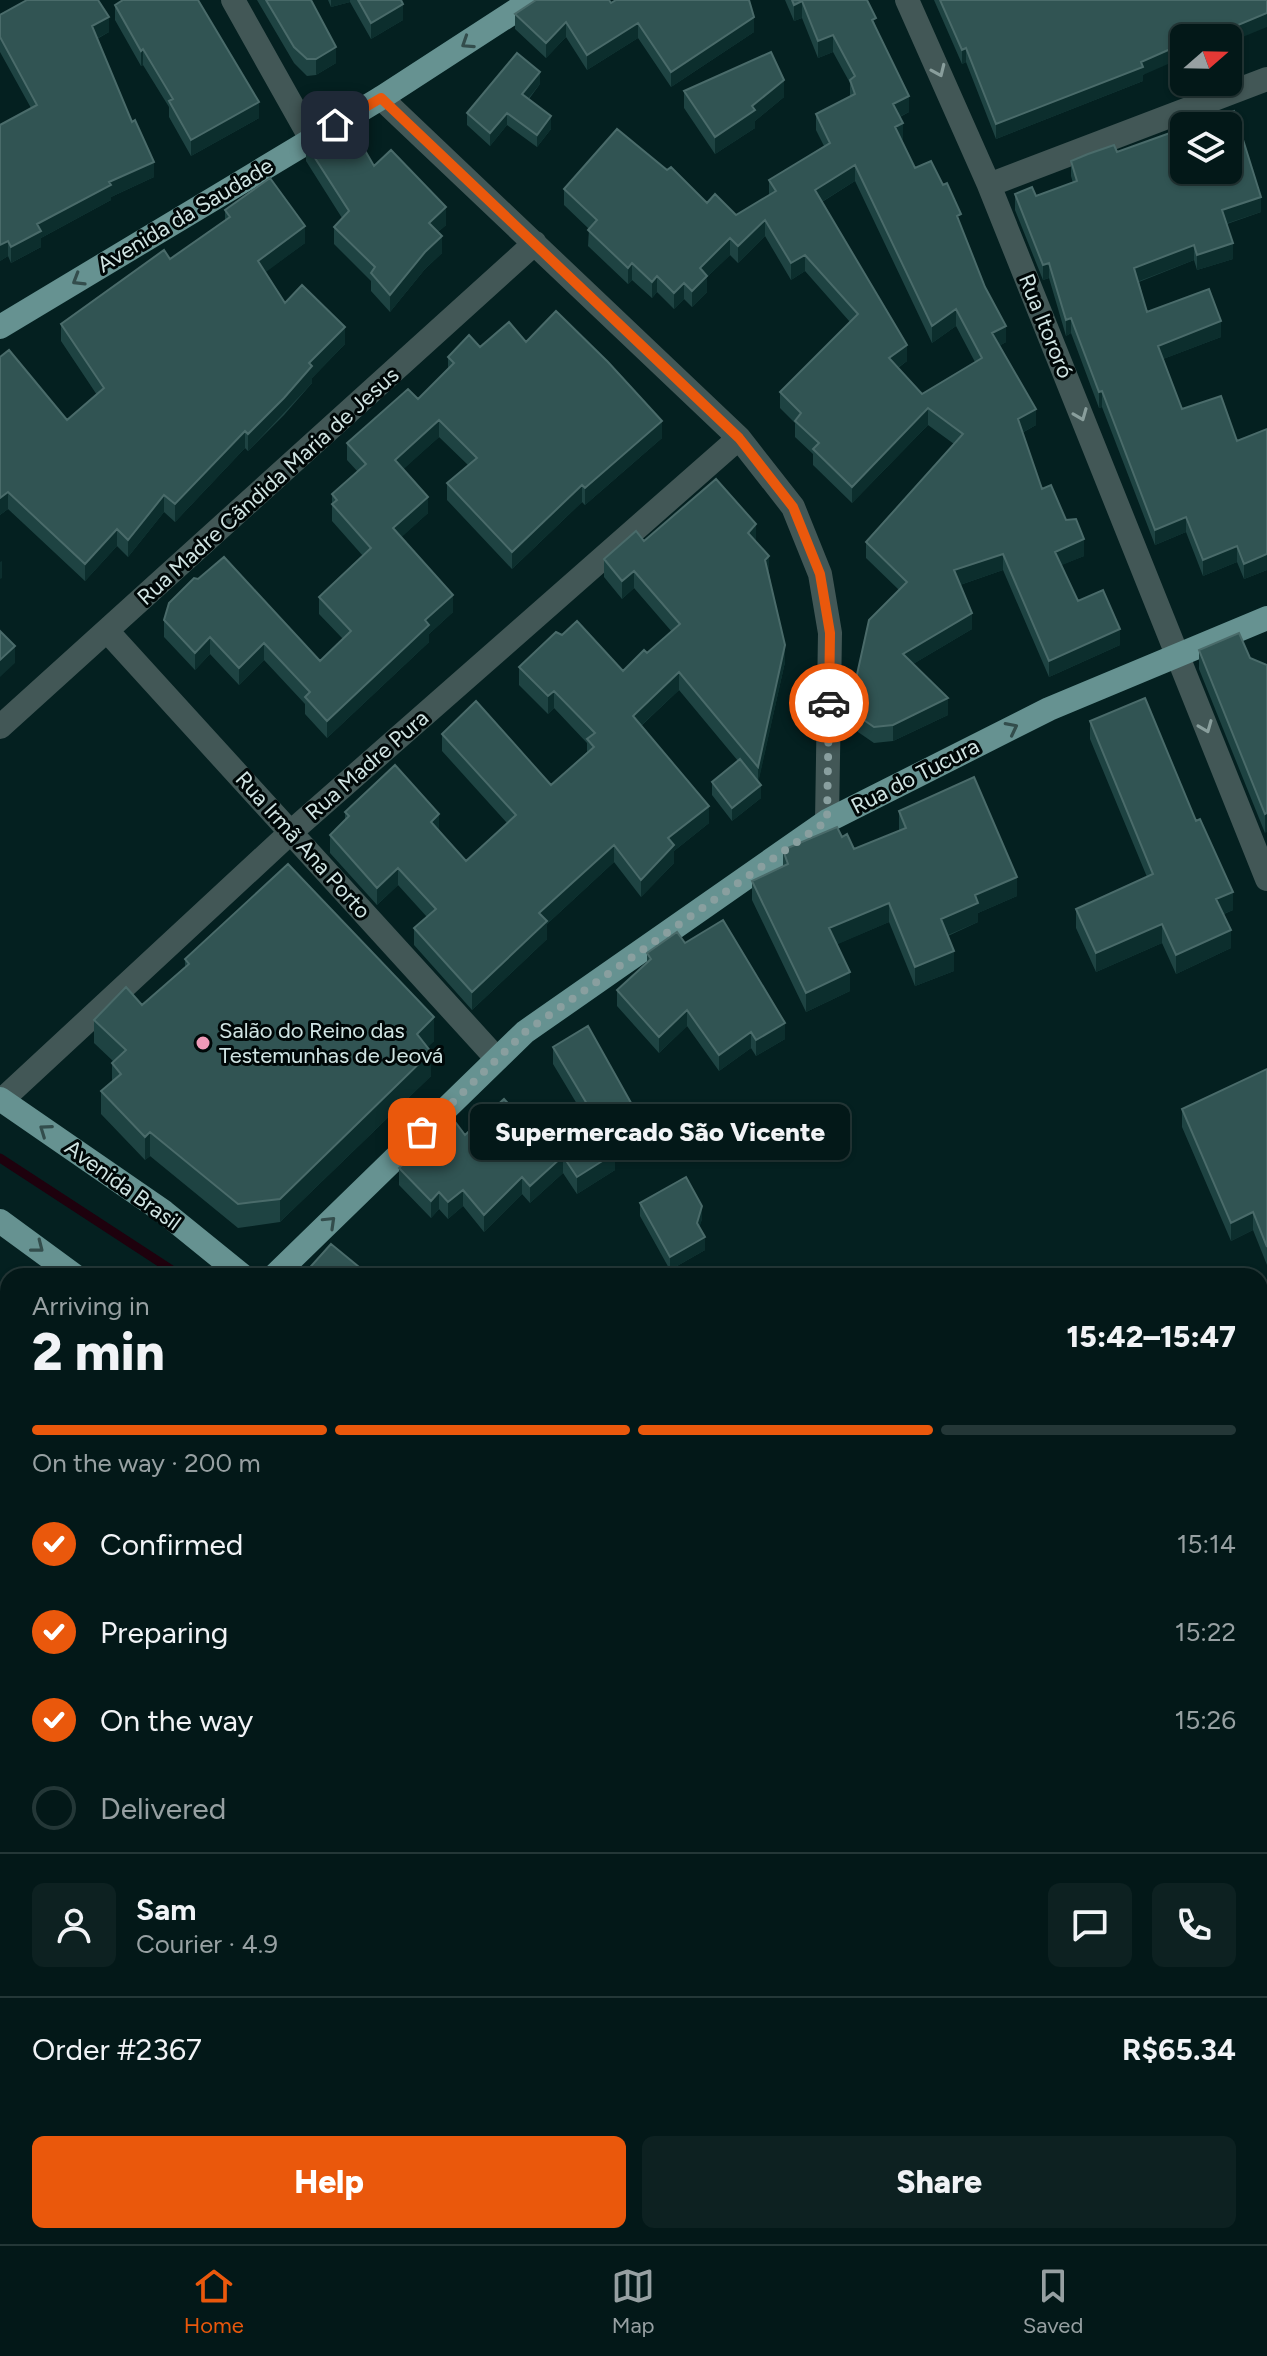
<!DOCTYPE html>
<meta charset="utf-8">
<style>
:root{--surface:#031818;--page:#0d2121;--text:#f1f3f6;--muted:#97a0a2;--line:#243737;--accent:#ea580c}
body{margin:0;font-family:Figtree,sans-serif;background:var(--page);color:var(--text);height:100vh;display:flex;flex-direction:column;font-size:30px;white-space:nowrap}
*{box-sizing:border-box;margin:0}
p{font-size:26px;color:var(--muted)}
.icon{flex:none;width:44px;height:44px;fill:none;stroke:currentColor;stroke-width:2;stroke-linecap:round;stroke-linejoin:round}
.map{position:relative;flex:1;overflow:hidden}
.panel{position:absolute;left:0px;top:1268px;width:1268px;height:976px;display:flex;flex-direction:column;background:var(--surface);border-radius:24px 24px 0 0;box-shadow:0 2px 6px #0004,0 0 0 2px var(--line)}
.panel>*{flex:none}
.needle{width:52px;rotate:70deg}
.fabs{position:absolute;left:1170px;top:24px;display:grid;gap:16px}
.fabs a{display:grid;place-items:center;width:72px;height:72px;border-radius:12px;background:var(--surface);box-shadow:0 2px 6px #0004,0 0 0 2px var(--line);font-size:40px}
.pin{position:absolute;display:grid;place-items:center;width:68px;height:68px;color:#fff;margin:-34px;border-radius:16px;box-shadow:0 4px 12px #0006}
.courier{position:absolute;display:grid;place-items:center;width:80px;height:80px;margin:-40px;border:6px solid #ea580c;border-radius:50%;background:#fff;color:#222;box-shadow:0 2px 10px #0007}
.bubble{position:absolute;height:56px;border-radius:12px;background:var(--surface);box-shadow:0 2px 6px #0004,0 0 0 2px var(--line);font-size:26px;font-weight:800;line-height:56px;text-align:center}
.summary em{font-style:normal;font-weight:800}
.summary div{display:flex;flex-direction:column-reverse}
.summary{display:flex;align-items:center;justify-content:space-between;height:136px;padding:0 32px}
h1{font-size:52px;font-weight:800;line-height:60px}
.bar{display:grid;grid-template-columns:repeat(4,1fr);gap:12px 8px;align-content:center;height:96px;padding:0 32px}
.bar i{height:10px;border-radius:6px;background:var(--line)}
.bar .selected{background:var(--accent)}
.bar p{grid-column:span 4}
.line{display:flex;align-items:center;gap:20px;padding:0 32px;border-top:2px solid var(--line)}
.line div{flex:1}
.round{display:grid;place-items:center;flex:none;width:84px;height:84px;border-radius:12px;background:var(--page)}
ol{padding:0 32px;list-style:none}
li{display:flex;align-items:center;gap:24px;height:88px}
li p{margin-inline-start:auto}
li .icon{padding:8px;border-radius:50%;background:var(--accent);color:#fff;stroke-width:4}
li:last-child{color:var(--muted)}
li i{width:44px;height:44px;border:4px solid var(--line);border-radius:50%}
.action{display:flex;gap:16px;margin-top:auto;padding:16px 32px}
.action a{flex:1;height:92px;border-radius:12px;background:var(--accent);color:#fff;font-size:32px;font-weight:800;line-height:92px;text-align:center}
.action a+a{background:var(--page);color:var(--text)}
.tab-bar{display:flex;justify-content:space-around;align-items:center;height:112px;border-top:2px solid var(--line);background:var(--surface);font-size:22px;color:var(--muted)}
.tab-bar a{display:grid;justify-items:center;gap:4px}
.tab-bar .selected{color:var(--accent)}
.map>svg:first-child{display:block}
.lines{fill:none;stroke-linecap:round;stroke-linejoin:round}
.stream{stroke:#1e010d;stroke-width:9}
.river{stroke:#1e010d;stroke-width:52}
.minor{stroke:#425756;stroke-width:24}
.major{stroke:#669291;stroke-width:24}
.wall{fill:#1e4342;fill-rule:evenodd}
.shaded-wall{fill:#0c2e2d}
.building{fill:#315453;stroke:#4a6b6a;stroke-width:2;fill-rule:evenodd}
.oneway{stroke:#334d4c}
.oneway2{stroke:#899e9c}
.done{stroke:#899f9f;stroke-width:8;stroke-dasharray:0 14.4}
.route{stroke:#ea580c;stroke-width:10}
.poi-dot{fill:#ef9ab8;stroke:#000808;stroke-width:3}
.labels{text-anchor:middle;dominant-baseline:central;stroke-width:6;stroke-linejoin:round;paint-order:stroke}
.street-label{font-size:22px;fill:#d0e4e3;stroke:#000808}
.poi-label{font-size:22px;fill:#d0e4e3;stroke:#000808;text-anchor:start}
</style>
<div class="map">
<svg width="1267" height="2244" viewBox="0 0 1267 2244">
<rect width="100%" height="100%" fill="#042020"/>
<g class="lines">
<!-- stream -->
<path class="stream" d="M0 1158 181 1276
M1260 1737 1267 1752"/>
<!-- river -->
<path class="river" d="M1258 2244 1267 2240"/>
<!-- minor -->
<path class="minor" d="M233 0 311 139
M907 0 989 185 1267 879
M381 98 739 438 793 507 820 574 830 633 827 821
M989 185 1267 79
M108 632 497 1059
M0 727 535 243
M2 1100 291 832 739 438
M0 1536 8 1527
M0 1821 8 1822
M0 2142 8 2144
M801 2236 838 2244"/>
<!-- major -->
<path class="major" d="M0 327 381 98 532 0
M0 1099 164 1212 243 1276
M0 1221 75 1276
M274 1276 525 1032 827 821 1049 709 1267 618
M1260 1929 1267 1927
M984 2236 995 2244
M1068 2236 1072 2244
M281 2244 304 2236
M373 2244 396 2236"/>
</g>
<!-- wall -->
<path class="wall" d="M257 0H311L336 63 316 75 307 76 294 63Z
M328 0H401L403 20 371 39 350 2 331 7Z
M785 0H867L876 27 909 112 900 117 903 139 901 140 915 168 961 227 1006 342 999 346 1036 425 1022 433 1042 489 1066 520 1084 556 1061 565 1078 601 1120 645 1049 677 1003 570 960 585 972 629 913 664 948 715 893 741 874 743 858 732 854 704V688L899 590 866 558V542L954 444 928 425 852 503 813 465V454L795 437V423L780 408V392L850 322 805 271 791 280 765 236 738 263 730 255 707 277V292L692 307 684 299 674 309 657 292 652 298 632 280 628 284 588 246 589 229 564 205V189L707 203 736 215 769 195V180L824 146 816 130V114L850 96V83L833 52 818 58 802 18 794 21ZM855 181 932 343 956 326 975 362 922 394 898 368 907 361 822 202Z
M934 0H1267L1228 38H1184L1143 75V81L996 139 966 62 962 64Z
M611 3 754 32 671 87 638 38 587 70 566 37 546 58 515 29V14Z
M115 5 259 118 191 156 169 117V107L143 65 141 66 115 20Z
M0 15 109 32 97 39 154 177 111 197V200L41 238V247L11 263 8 256 0 261 31 108 0 52Z
M540 84 529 99 551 129 537 147 507 125 490 146 467 125V113Z
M684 91 784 97 755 121V128L715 154 684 108Z
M306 144 374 166 446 225 438 232 442 253 425 269 390 312 371 291V281L334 244V227L342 218 306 161Z
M1117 152 1261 212 1227 224 1233 259 1197 270 1194 260 1139 282 1147 312 1221 337 1163 359 1182 409 1237 441 1267 429V570L1244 579 1237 562 1203 576 1186 532 1155 545 1102 407 1099 408 1071 333 1066 336 1049 278 1043 280 1015 210V194L1036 196 1073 183 1071 176V161Z
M225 210 305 243 265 272 285 303 345 344 312 378V383L284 415 248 451 245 448 175 522 164 512 128 557 117 546 85 581 8 509 0 515V357L67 420 97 395 61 341V324L170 259 225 220Z
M526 342 662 438 585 505 582 502 512 569 447 500V483L468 465 439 437 403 469 428 513 401 537 453 612 429 634V642L327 738 305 714V704L264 660 239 685 210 654 195 670 164 637V620L169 603 320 661 343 639 319 614V597L363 556 332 521V494L358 472 347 460V443L418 399 448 368V357L480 347Z
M644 541H756L769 573 785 662 758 782 761 798 732 821 712 795V782L738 761 679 690 641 726 709 823 674 851V863L641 897 614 862 547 924V939L472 1010 414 945V928L427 917 398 885 377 905 330 853V835L345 820V812L439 831 466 861 507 823 442 751V734L551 785 587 752V743L554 708 548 714 519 685V667L623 671 647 653 672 632 634 588 622 599 604 577V559Z
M1199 650 1267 665 1265 833 1199 669Z
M1090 721 1233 910 1224 914 1231 948 1176 974 1162 943 1096 972 1076 928V909L1147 877 1090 739Z
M899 811 1017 896 978 913V922L948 936 954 971 915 986 889 922 837 944 850 991 806 1012 752 900V881L783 866V850L842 837 854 849 899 831Z
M685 943 785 1039 756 1056 751 1048 719 1071 687 1026 659 1053 617 1006V990L647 963V953Z
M185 959 434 1041 427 1047 431 1076 280 1222 238 1228 150 1156 145 1160 101 1114V1091L112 1082V1063L113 1061 94 1043V1020L142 1005 185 968Z
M553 1047 640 1136 614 1152 615 1170 577 1194 563 1173 530 1203 522 1194 484 1232 463 1206 448 1219 439 1209 431 1218 399 1185V1168L465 1135 538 1136 580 1109 553 1064Z
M1267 1069V1265L1253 1230 1231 1241 1182 1127V1109Z
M640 1203 702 1219 699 1227 705 1250 670 1270 640 1216Z
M1267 1320V1351L1262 1340V1322Z
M1267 1394V1452L1260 1436V1397Z
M8 1608V1707H4Z
M8 1728V1800H0V1740Z"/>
<!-- shaded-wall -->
<path class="shaded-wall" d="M331 0H350V2L331 7Z
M802 1V18L794 21V5Z
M403 4V20L371 39V23Z
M1267 13V27L1228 43V38H1207Z
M109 17V32L92 41V26Z
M754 17V32L671 87V72Z
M566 22V37L546 58V43Z
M638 23V38L587 70V55Z
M833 35V52L818 58V41Z
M1184 43V57L1143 75V81L996 139V124Z
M336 47V63L316 75V59Z
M966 48V62L962 64V50Z
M143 49V65L141 66V51Z
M540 72V84L522 106V94Z
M784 80V97L755 121V128L715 154V137Z
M909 96V112L893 120V104Z
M259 102V118L191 156V140Z
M507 113V125L490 146V133Z
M551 116V129L537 147V135Z
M903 123V139L895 143V127Z
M154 162V177L111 197V200L41 238V247L11 263V247L37 224 109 182Z
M855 165V181L815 206V190Z
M1261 197V212L1222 225V210Z
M446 207V225L429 240V223Z
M765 220V236L738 263V246Z
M305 226V243L258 278V261Z
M442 236V253L425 269 390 312V295L425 252Z
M730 238V255L707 277V292L692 307V291L700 268Z
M8 241V256L0 261V245Z
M1233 243V259L1197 270V255Z
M1194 245V260L1134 283V268Z
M805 255V271L791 280V263Z
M632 263V280L628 284V268Z
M1049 263V278L1043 280V265Z
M657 276V292L652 298V282Z
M684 283V299L674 309V293Z
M956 309V326L932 343V326Z
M1071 318V333L1066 336V320Z
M1221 321V337L1158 361V346Z
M1006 326V342L992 350V333Z
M345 327V344L312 378V383L248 451V434L309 363Z
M907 345V361L889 374V358Z
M1102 391V407L1099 408V392Z
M928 408V425L852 503V487Z
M1036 409V425L1018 435V419Z
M439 420V437L395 477V460Z
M662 421V438L585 505V488Z
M245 431V448L175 522V504Z
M582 485V502L512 569V552Z
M8 492V509L0 515V498Z
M164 495V512L128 557V540Z
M428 497V513L393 545V528Z
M1186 517V532L1155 545V530Z
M756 524V541L748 533Z
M117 529V546L85 581V564Z
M1084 539V556L1055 568V552Z
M1237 546V562L1203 576V560Z
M1003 554V570L954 587V570Z
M1267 554V570L1244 579V564Z
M769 556V573L765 578V560Z
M2 561V578L0 579V562Z
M634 571V588L622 599V581Z
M453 595V612L429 634V642L327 738V721L425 620Z
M972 613V629L903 670V654Z
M1120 629V645L1049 677V661Z
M210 637V654L195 670V653Z
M264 643V660L239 685V668Z
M785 645V662L758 784V767Z
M15 646V663L0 677V660Z
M679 672V690L633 733V716Z
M554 691V708L548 714V696Z
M948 698V715L893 741V725Z
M761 785V798L732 821V808Z
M709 806V823L674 851V863L641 897V880L668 838Z
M1267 813V832L1265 833V814Z
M439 814V832L431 822Z
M614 845V862L547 924V939L472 1010V992L539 913Z
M398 868V885L377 905V888Z
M1017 877V896L978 913V922L941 938V919L975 895Z
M1233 892V910L1216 917V899Z
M889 903V922L829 948V928Z
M1162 924V943L1096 972V953Z
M1231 930V948L1176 974V955Z
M954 951V971L915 986V967Z
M850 972V991L806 1012V993Z
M687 1010V1026L659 1053V1037Z
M434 1017V1041L417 1058V1034Z
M785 1023V1039L756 1056V1040Z
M751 1032V1048L719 1071V1055Z
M431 1052V1076L280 1222V1199Z
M640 1119V1136L606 1156V1140Z
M150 1132V1156L145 1160V1137Z
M615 1153V1170L577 1194V1177Z
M563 1156V1173L530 1203V1186Z
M522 1177V1194L484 1232V1215Z
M463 1190V1206L448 1219V1202Z
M439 1192V1209L431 1218V1201Z
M702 1206V1219L697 1236V1223Z
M1253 1212V1230L1231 1241V1223Z
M705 1237V1250L670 1270V1257Z"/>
<!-- building -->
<path class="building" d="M27 0H98L109 17 92 26 132 122 135 120 154 162 109 182 111 185 37 224 41 231 11 247 8 241 0 245V125L37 105 0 37V15Z
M123 0H198L259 102 191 140 169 101 173 99 143 49 141 51 115 5Z
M266 0H311L336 47 316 59H307L294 47Z
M358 0H401L403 4 371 23Z
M536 0H609L611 3 616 0H749L754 17 671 72 638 23 587 55 566 22 546 43 515 14Z
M792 0H867L876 18 872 20 909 96 893 104 903 123 895 127 915 168 931 161 943 185 947 183 961 214 957 216 985 287 1006 326 992 333 1036 409 1018 419 1042 489 1051 485 1066 520 1076 519 1084 539 1055 552 1078 601 1103 590 1120 629 1049 661 1003 554 954 570 972 613 903 654 948 698 893 725 874 727 858 716 854 688 869 620 907 582 866 542 963 434 928 408 852 487 813 449 819 443 795 421 801 413 780 392 858 314 805 255 791 263 765 220 738 246 730 238 700 268 707 276 692 291 684 283 674 293 657 276 652 282 632 263 628 268 588 230 597 220 564 189 617 129 667 170 671 167 707 203 715 194 736 215 776 191 769 180 830 143 816 114 855 94 850 80 855 76 833 35 818 41 802 1 794 5ZM855 165 932 326 956 309 982 358 922 394 889 358 907 345 815 190Z
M940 0H1267V13L1207 38H1204L1203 35 1195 38H1184V43L1141 62 1143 67 996 124 966 48 962 50Z
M771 52 784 80 752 106 755 110 715 137 684 91Z
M517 53 540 72 522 94 551 116 537 135 507 113 490 133 467 113Z
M1234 111 1261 197 1222 210 1233 243 1197 255 1194 245 1134 268 1147 312 1209 289 1221 321 1158 346 1182 409 1221 396 1237 441 1267 429V554L1244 564 1237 546 1203 560 1186 517 1155 530 1102 391 1099 392 1071 318 1066 320 1049 263 1043 265 1015 194 1032 187 1036 196 1077 181 1071 161 1088 154 1114 145 1117 152 1184 128V170H1228V126H1191Z
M348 121 374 166 391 150 446 207 429 223 442 236 425 252 390 295 371 273 375 267 334 227 349 211 306 144Z
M270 178 305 226 258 261 285 303 302 285 345 327 309 363 312 366 284 398 248 434 245 431 175 504 164 495 128 540 117 529 85 564 8 492 0 498V357L9 350 67 420 104 388 61 324 164 250 170 259 230 217 225 210Z
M556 311 608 362 662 421 585 488 582 485 512 552 447 483 477 458 439 420 395 460 428 497 393 528 453 595 425 620 429 625 327 721 305 697 310 692 264 643 239 668 210 637 195 653 164 620 169 603 194 578 198 579 224 557 320 661 351 631 319 597 371 548 332 504 337 500 332 494 366 464 347 443 408 389 418 399 454 363 448 357 469 335 480 347 509 322 526 342Z
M716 479 756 524 748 533 769 556 765 560 785 645 758 767 679 672 633 716 709 806 668 838 674 845 641 880 614 845 539 913 547 921 472 992 414 928 436 909 398 868 377 888 330 835 349 816 345 812 395 765 439 814 431 822 466 861 516 815 442 734 476 701 551 785 594 747 587 739 595 733 554 691 548 696 519 667 556 632 562 635 577 621 623 671 644 650 647 653 680 624 634 571 622 581 604 559 636 531 644 541Z
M0 631 15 646 0 660Z
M1239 633 1250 658 1267 665V813L1265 814 1199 650Z
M1145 698 1196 821 1200 819 1233 892 1216 899 1231 930 1176 955 1162 924 1096 953 1076 909 1153 874 1090 721Z
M740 759 761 785 732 808 712 782Z
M974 777 1017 877 975 895 978 903 941 919 954 951 915 967 889 903 829 928 850 972 806 993 752 881 788 864 783 850 837 827 842 837 847 834 854 849 906 828 899 811Z
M288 864 434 1017 417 1034 431 1052 280 1199 238 1204 150 1132 145 1137 101 1091 121 1074 112 1063 126 1050 94 1020 126 987 142 1005 189 964 185 959Z
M723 920 785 1023 756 1040 751 1032 719 1055 687 1010 659 1037 617 990 651 959 647 953 677 932 685 943Z
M588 1026 640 1119 606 1140 615 1153 577 1177 563 1156 530 1186 522 1177 484 1215 463 1190 448 1202 439 1192 431 1201 399 1168 453 1119 465 1135 504 1099 538 1136 587 1104 553 1047Z
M1267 1069V1247L1253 1212 1231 1223 1182 1109Z
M686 1177 702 1206 697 1223 705 1237 670 1257 640 1203Z
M331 1244 370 1276H304V1274Z
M1267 1320V1333L1262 1322Z
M1267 1394V1434L1260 1418V1397Z
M7 1608H8V1690H4Z
M1 1728H8V1781L0 1780Z"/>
<!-- one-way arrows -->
<defs><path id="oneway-chevron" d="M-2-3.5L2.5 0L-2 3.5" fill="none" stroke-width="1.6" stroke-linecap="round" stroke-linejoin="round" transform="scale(2)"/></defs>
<g class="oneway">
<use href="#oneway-chevron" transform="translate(467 43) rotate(147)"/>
<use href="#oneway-chevron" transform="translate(78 280) rotate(149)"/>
<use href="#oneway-chevron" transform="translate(1012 728) rotate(-27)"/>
<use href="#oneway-chevron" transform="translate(45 1130) rotate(-145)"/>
<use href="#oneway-chevron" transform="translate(330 1222) rotate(-44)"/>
<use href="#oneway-chevron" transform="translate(38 1247) rotate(38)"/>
</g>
<g class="oneway2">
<use href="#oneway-chevron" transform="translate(939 71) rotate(66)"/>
<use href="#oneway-chevron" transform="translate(1081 415) rotate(68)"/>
<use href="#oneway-chevron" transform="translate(1206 727) rotate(68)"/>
</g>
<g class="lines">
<!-- done -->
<path class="done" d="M422 1132 525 1032 827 821 829 703"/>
<!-- route -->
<path class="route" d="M335 125 381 98 739 438 793 507 820 574 830 633 829 703"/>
</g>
<!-- markers -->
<circle class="poi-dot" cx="203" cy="1043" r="8"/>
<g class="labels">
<!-- street labels -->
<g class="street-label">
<text transform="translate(185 215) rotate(-31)">Avenida da Saudade</text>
<text transform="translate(1046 326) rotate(68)">Rua Itororó</text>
<text transform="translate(268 486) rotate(-42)">Rua Madre Cãndida Maria de Jesus</text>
<text transform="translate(367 765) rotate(-41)">Rua Madre Pura</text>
<text transform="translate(915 776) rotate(-27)">Rua do Tucura</text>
<text transform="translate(303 845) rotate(48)">Rua Irmã Ana Porto</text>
<text transform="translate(123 1185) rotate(36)">Avenida Brasil</text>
</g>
<!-- poi labels -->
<g class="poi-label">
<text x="219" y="1030">Salão do Reino das<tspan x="219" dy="25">Testemunhas de Jeová</tspan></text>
</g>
</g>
</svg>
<div class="fabs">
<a><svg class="needle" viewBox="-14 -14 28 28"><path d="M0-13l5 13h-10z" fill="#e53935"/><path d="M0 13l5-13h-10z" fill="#97a0a2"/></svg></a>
<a><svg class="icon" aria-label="layers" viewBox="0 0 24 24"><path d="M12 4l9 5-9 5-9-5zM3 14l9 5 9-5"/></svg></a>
</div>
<div class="pin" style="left:422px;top:1132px;background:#ea580c"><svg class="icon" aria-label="bag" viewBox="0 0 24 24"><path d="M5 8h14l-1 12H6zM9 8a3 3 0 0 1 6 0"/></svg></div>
<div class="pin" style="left:335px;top:125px;background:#1f2937"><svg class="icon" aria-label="home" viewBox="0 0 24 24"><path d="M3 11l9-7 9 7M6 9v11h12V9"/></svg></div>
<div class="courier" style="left:829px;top:703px"><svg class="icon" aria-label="car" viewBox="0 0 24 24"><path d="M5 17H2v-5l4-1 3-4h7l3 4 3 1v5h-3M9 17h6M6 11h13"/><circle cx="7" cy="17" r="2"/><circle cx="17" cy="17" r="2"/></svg></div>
<div class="bubble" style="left:470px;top:1104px;width:380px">Supermercado São Vicente</div>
<section class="panel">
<div class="summary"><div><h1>2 min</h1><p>Arriving in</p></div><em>15:42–15:47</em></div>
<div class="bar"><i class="selected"></i><i class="selected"></i><i class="selected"></i><i></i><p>On the way · 200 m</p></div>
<ol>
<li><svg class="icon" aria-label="check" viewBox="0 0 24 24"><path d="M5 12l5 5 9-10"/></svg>Confirmed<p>15:14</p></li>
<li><svg class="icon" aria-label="check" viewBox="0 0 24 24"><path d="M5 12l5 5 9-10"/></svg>Preparing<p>15:22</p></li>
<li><svg class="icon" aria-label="check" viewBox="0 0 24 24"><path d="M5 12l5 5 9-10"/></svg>On the way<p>15:26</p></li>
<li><i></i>Delivered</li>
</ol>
<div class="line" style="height:144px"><a class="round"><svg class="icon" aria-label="person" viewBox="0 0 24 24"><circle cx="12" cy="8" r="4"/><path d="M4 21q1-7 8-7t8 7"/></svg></a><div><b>Sam</b><p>Courier · 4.9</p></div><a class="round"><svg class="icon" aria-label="chat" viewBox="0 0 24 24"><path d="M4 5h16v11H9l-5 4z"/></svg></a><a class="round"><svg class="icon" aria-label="phone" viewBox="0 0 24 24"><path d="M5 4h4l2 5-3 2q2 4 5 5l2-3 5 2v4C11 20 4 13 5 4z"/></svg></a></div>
<div class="line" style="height:104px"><div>Order #2367</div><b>R$65.34</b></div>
<div class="action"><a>Help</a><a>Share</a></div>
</section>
</div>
<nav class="tab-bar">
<a class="selected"><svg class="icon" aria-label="home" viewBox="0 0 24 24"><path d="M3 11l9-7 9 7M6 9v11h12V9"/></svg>Home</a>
<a><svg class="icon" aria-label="map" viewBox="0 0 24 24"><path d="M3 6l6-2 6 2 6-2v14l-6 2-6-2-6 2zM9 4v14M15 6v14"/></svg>Map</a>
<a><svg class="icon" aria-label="saved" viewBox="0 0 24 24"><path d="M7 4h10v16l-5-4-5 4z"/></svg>Saved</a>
</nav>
